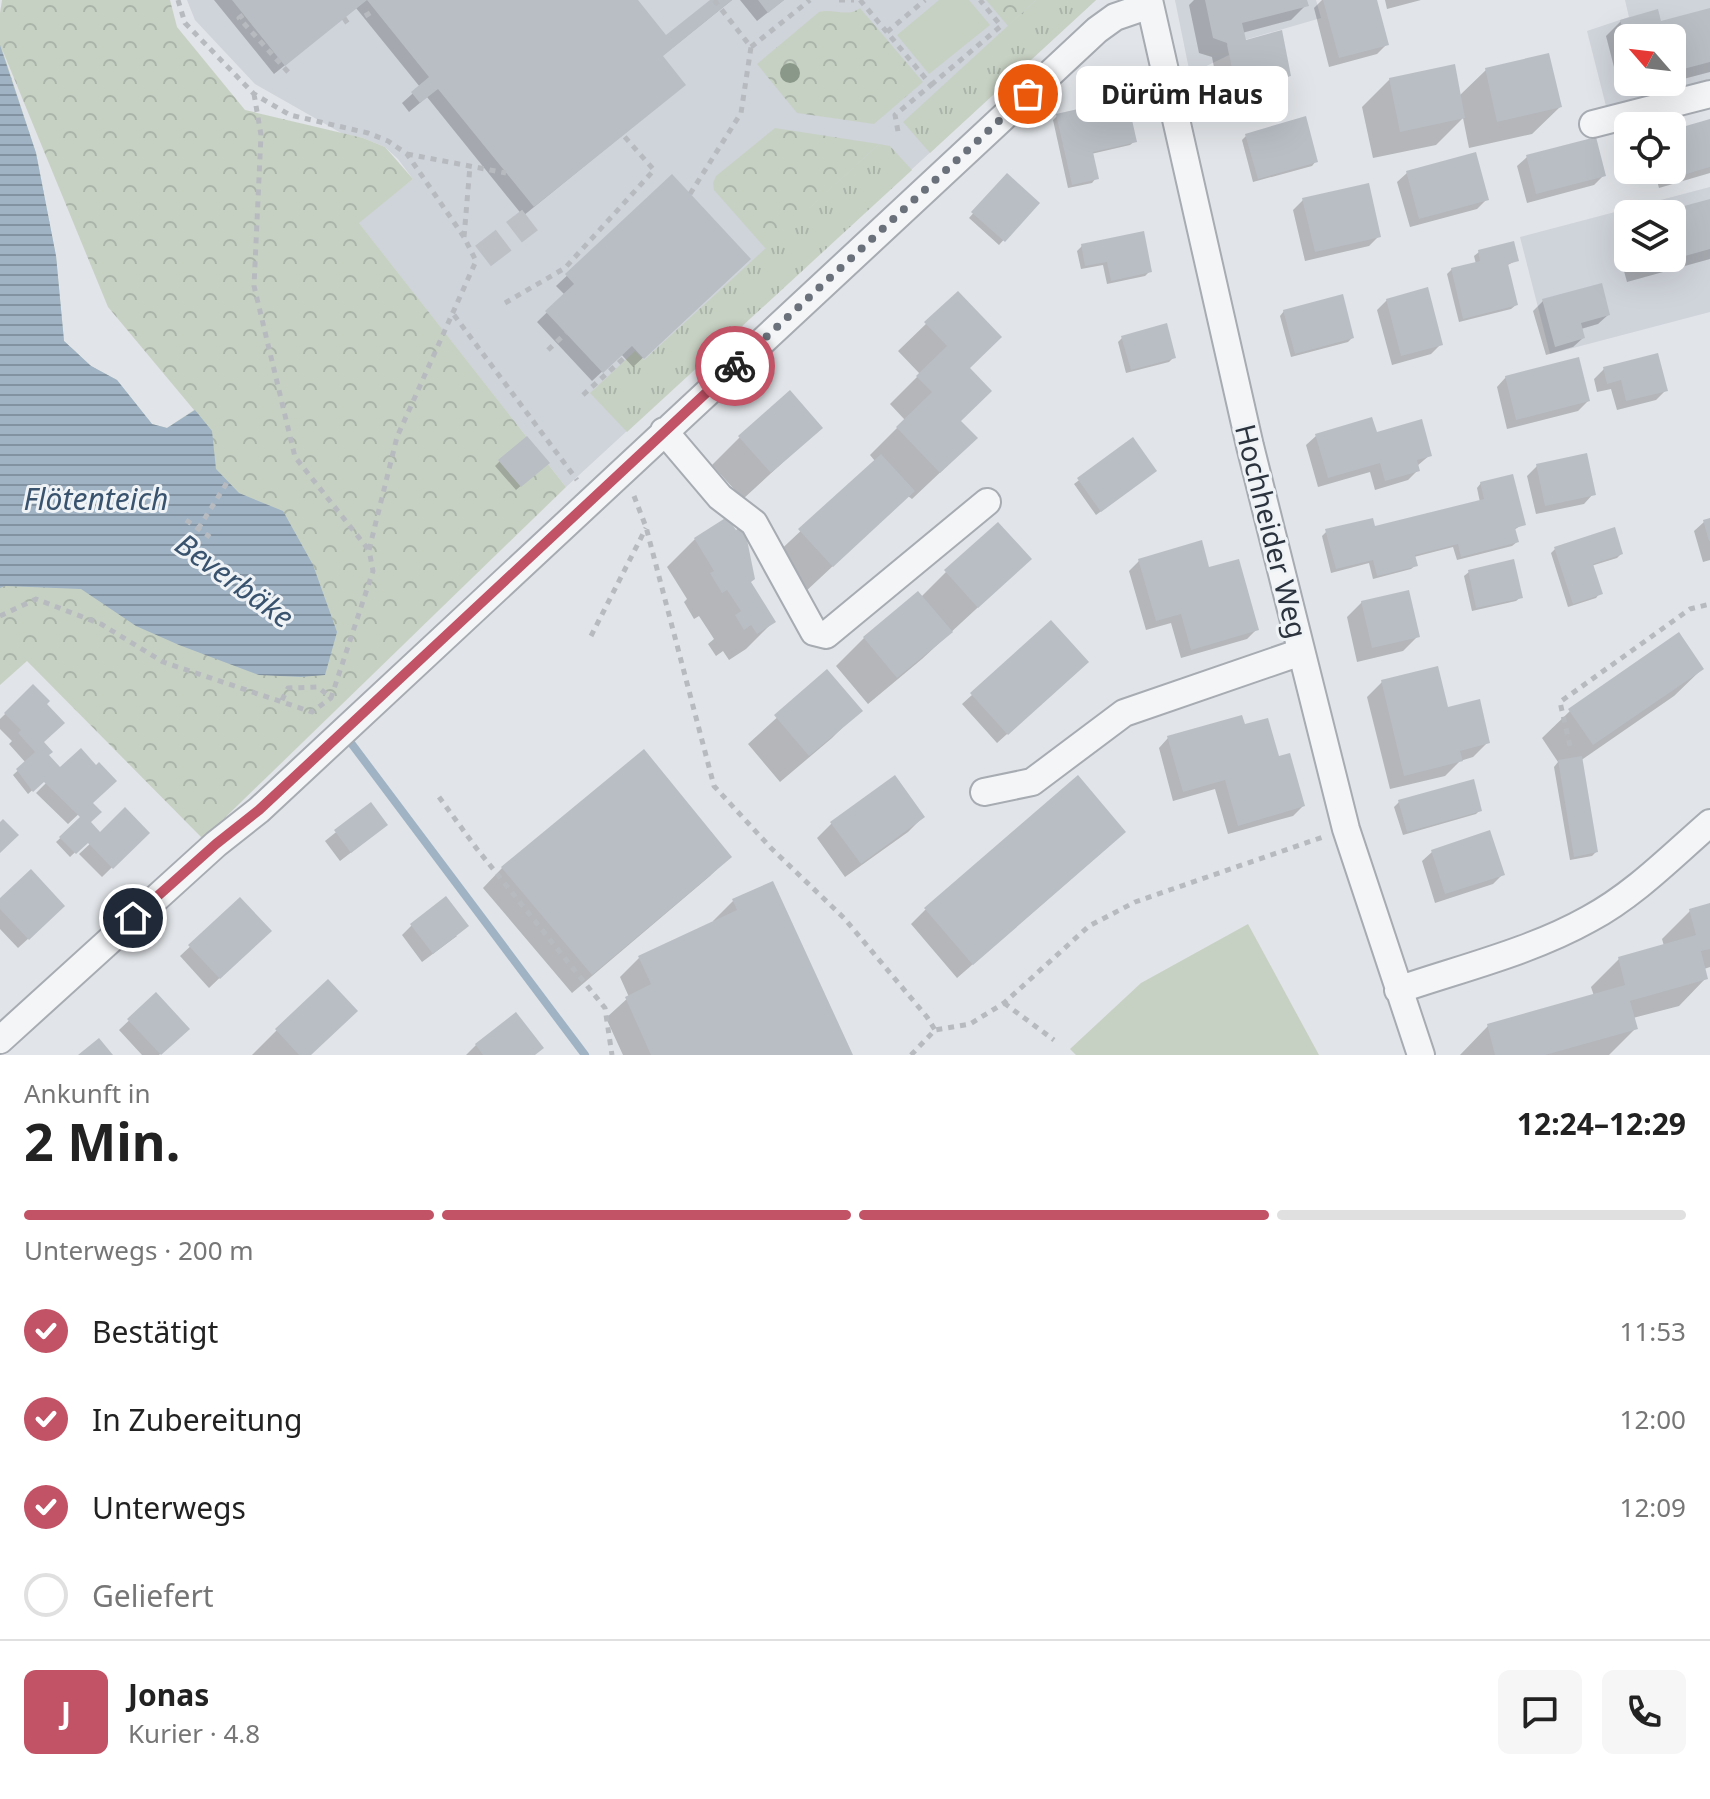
<!DOCTYPE html>
<html lang="de">
<meta charset="utf-8">
<style>
:root{--surface:#fff;--page:#f6f6f6;--text:#222;--muted:#767676;--line:#e0e0e0;--accent:#c25266}
body{margin:0;font-family:"Noto Sans",sans-serif;background:var(--page);color:var(--text);height:100vh;display:flex;flex-direction:column;font-size:30px;white-space:nowrap}
*{box-sizing:border-box;margin:0}
p{font-size:26px;color:var(--muted)}
.icon{flex:none;width:44px;height:44px;fill:none;stroke:currentColor;stroke-width:2;stroke-linecap:round;stroke-linejoin:round}
.map{position:relative;height:1055px;overflow:hidden}
.details{display:flex;flex-direction:column;background:var(--surface);flex:1}
.details>*{flex:none}
.needle{width:52px;rotate:298deg}
.buttons{position:absolute;left:1614px;top:24px;display:grid;gap:16px}
.buttons a{display:grid;place-items:center;width:72px;height:72px;border-radius:12px;background:var(--surface);box-shadow:0 8px 32px #0002;font-size:40px}
.pin{position:absolute;display:grid;place-items:center;width:68px;height:68px;color:#fff;margin:-34px;border:4px solid #fff;border-radius:50%;box-shadow:0 2px 8px #0007}
.courier{position:absolute;display:grid;place-items:center;width:80px;height:80px;margin:-40px;border:6px solid #c25266;border-radius:50%;background:#fff;color:#222;box-shadow:0 2px 10px #0007}
.bubble{position:absolute;height:56px;border-radius:12px;background:var(--surface);box-shadow:0 8px 32px #0002;font-size:26px;font-weight:700;line-height:56px;text-align:center}
.overview em{font-style:normal;font-weight:700}
.overview div{display:flex;flex-direction:column-reverse}
.overview{display:flex;align-items:center;justify-content:space-between;height:136px;padding:0 24px}
h1{font-size:52px;font-weight:700;line-height:60px}
.bar{display:grid;grid-template-columns:repeat(4,1fr);gap:12px 8px;align-content:center;height:96px;padding:0 24px}
.bar i{height:10px;border-radius:6px;background:var(--line)}
.bar .active{background:var(--accent)}
.bar p{grid-column:span 4}
.line{display:flex;align-items:center;gap:20px;padding:0 24px;border-top:2px solid var(--line)}
.line div{flex:1}
.round{display:grid;place-items:center;flex:none;width:84px;height:84px;border-radius:12px;background:var(--page)}
ol{padding:0 24px;list-style:none}
li{display:flex;align-items:center;gap:24px;height:88px}
li p{margin-inline-start:auto}
li .icon{padding:8px;border-radius:50%;background:var(--accent);color:#fff;stroke-width:4}
li:last-child{color:var(--muted)}
li i{width:44px;height:44px;border:4px solid var(--line);border-radius:50%}
.map>svg:first-child{display:block}
.built{fill:#cfd3da;fill-rule:evenodd}
.grass{fill:url(#grass-tufts)}
.forest{fill:url(#forest-crowns);fill-rule:evenodd}
.pitch{fill:#c7d1c3}
.water{fill:url(#water-rules)}
.shadow{fill:#0003}
.lines{fill:none;stroke-linecap:round;stroke-linejoin:round}
.stream{stroke:#9fb3c5;stroke-width:8}
.building{fill:#b9bec5}
.minor-tunnel{stroke:#bdc1c6;stroke-width:26;stroke-dasharray:26 13;stroke-linecap:butt}
.minor-casing{stroke:#a7abb2;stroke-width:30}
.path{stroke:#b7bbc0;stroke-width:5;stroke-dasharray:6 6;stroke-linecap:butt}
.minor{stroke:#f3f5f7;stroke-width:26}
.tree{fill:#899888}
.done{stroke:#6b717a;stroke-width:8;stroke-dasharray:0 14.4}
.route{stroke:#c25266;stroke-width:10}
.labels{text-anchor:middle;dominant-baseline:central;stroke-width:6;stroke-linejoin:round;paint-order:stroke}
.street-label{font-size:28px;fill:#2b333e;stroke:#f0f3f6}
.water-label{font-size:30px;font-style:italic;fill:#39536f;stroke:#f0f3f6}
</style>
<div class="map">
<svg width="1710" height="1055" viewBox="0 0 1710 1055">
<defs>
<pattern id="grass-tufts" width="24" height="20" patternUnits="userSpaceOnUse" patternTransform="scale(2)"><rect width="24" height="20" fill="#c7d1c3"/><path d="M3 7l-1-3M5 7V3M7 7l1-3M15 17l-1-3M17 17v-4M19 17l1-3" fill="none" stroke="#abb4a9"/></pattern>
<pattern id="forest-crowns" width="20" height="18" patternUnits="userSpaceOnUse" patternTransform="scale(2)"><rect width="20" height="18" fill="#c7d1c3"/><path d="M2 6a3 3 0 1 1 6 0M12 15a3 3 0 1 1 6 0" fill="none" stroke="#abb4a9"/></pattern>
<pattern id="water-rules" width="6" height="5" patternUnits="userSpaceOnUse" patternTransform="scale(2)"><rect width="6" height="5" fill="#9fb3c5"/><path d="M0 2.5h6" fill="none" stroke="#8292a1"/></pattern>
</defs>
<rect width="100%" height="100%" fill="#e1e4e8"/>
<!-- built -->
<path class="built" d="M187 0H1096L566 487 358 222 413 179 398 159 385 147 363 138 343 134 255 84 195 20Z
M1175 0H1316L1321 18 1227 45 1229 55 1190 74Z
M1625 0H1710V80L1606 106 1587 31 1629 17ZM1628 38H1672V82H1628Z
M1710 187V312L1550 354 1520 237ZM1628 214H1672V258H1628Z"/>
<!-- grass -->
<path class="grass" d="M1036 0H1096L930 153 903 122Z
M879 144 890 146 912 170 627 432 590 393 635 351 644 360Z"/>
<!-- forest -->
<path class="forest" d="M2 0H170L177 27 245 110 363 138 385 147 413 179 359 223 566 487 203 839 27 661 0 685V13ZM2 49 108 307 194 410 167 428 152 424 117 380 91 366 64 341 56 256 36 153Z
M986 0H1036L1008 26Z
M860 8 923 82 874 124 797 113 757 64 819 12C833 8 847 18 860 8Z
M775 128 879 144 766 249 714 190 713 183 716 176Z"/>
<!-- pitch -->
<path class="pitch" d="M939 0H969L990 25 929 74 897 35Z
M1248 924 1319 1055H1076L1070 1049 1141 983Z"/>
<!-- water -->
<path class="water" d="M0 45 36 153 56 256 64 341 91 366 117 380 152 424 167 428 195 410 212 431 216 469 239 493 283 511 313 565 337 632 325 675 301 677 259 675 179 645 136 626 81 589 5 586 0 588Z"/>
<!-- shadow -->
<path class="shadow" d="M214 0H635L666 38 713 0H732L661 57 673 94 523 216 427 97 409 112 402 103 420 87 356 8 274 74Z
M740 0H784L757 21Z
M1194 0H1305L1306 5 1291 20 1242 33 1244 42 1289 76 1274 91 1221 103 1212 57 1199 53 1189 5Z
M1322 0H1375L1387 44 1377 54 1329 67 1314 8Z
M1385 0H1421L1387 9Z
M1710 10V72L1672 82V38H1628V64L1614 67 1606 36 1621 21 1660 23Z
M1486 70 1560 107 1532 134 1469 148 1463 118 1436 145 1373 158 1362 107 1390 79 1459 96Z
M1645 82H1671L1647 88Z
M1057 116 1135 141 1130 145 1091 154 1096 178 1092 183 1068 188 1053 120Z
M1710 121V173L1659 188 1654 170H1672V132Z
M1246 136 1316 161 1312 166 1253 182 1242 140Z
M1527 157 1604 175 1594 185 1527 203 1517 166Z
M1407 173 1487 199 1477 209 1410 227 1397 182Z
M1007 176 1037 203 999 245 969 218Z
M672 177 738 269 633 367 621 354 592 381 537 322 565 295 556 286Z
M1303 200 1379 236 1369 246 1305 261 1293 210Z
M1710 201V259L1627 282 1615 238 1628 225V258H1672V214H1662Z
M1082 246 1150 271 1145 276 1107 284 1103 265 1081 269 1077 251Z
M1479 252 1517 260 1506 266 1516 305 1511 309 1459 322 1447 274 1452 269 1476 264 1474 256Z
M958 293 968 368 959 421 948 465 912 499 908 496 804 593 772 558 875 461 870 455 905 420 890 404 920 374 898 351Z
M1387 300 1441 344 1431 354 1392 365 1377 310Z
M1543 301 1608 315 1598 324 1581 329 1583 338 1573 347 1546 355 1533 311Z
M1284 311 1352 338 1348 342 1291 357 1280 316Z
M1122 338 1174 357 1169 362 1126 373 1118 342Z
M1604 369 1666 390 1656 400 1617 410 1611 389 1597 392 1594 379Z
M1506 377 1588 401 1578 411 1507 429 1497 387Z
M820 428 743 499 712 465 740 437Z
M1375 435 1430 455 1417 466 1418 470 1408 480 1375 490 1370 472 1318 487 1306 445 1316 436Z
M1132 440 1150 475 1096 515 1074 484Z
M500 461 543 467 516 490 495 466Z
M1537 466 1593 494 1584 504 1536 514 1527 476Z
M1481 483 1523 524 1514 530 1517 542 1512 546 1457 560 1453 547 1414 557 1416 565 1411 569 1373 579 1369 563 1331 573 1322 536 1327 531 1374 529 1480 502 1477 488Z
M1710 520V560L1703 562 1694 531 1704 522Z
M695 539 749 582 774 621 746 649 729 660 723 651 716 656 708 644 714 639 699 616 694 619 684 602 687 599 667 567Z
M1556 548 1621 554 1617 558 1591 566 1600 593 1596 598 1568 607 1551 553Z
M1139 561 1208 570 1257 629 1247 639 1181 658 1171 623 1146 630 1129 571Z
M946 572 1001 586 922 659 868 704 836 666 864 638 918 593 921 597Z
M1469 572 1521 597 1516 601 1472 611 1464 576Z
M1362 602 1418 636 1403 651 1357 662 1347 617Z
M1702 669 1674 696 1580 761 1596 852 1592 856 1570 860 1554 767 1558 762 1542 738 1570 711Z
M827 672 860 710 832 738 780 782 748 744Z
M1077 672 997 743 962 704 972 695Z
M1382 682 1447 709 1488 742 1473 757 1460 761 1445 776 1390 789 1367 697Z
M33 687 45 704 42 743 54 776 96 768 114 781 68 824 36 793 51 778 48 776 28 794 13 775 26 763 9 744 12 741 0 729V719Z
M1244 727 1278 759 1303 806 1293 816 1228 834 1215 789 1173 801 1159 748 1168 738Z
M1399 802 1480 810 1476 814 1403 835 1394 807Z
M370 805 375 834 340 861 325 841Z
M94 807 88 822 100 834 147 833 102 877 79 854 92 842 89 839 70 857 56 842Z
M923 817 908 832 845 877 817 838 832 823Z
M1109 846 957 978 911 924 925 910Z
M1432 852 1503 874 1493 884 1435 903 1422 861Z
M729 857 710 876 572 993 483 888 502 868Z
M772 883 851 1055H623L606 1018 629 997 620 977 639 958 714 923 713 921 733 901Z
M0 900 53 916 18 948 0 929Z
M240 900 269 931 209 988 180 956Z
M1710 905V967L1704 969 1706 978 1679 1006 1633 1018 1636 1028 1609 1055H1460L1488 1026 1594 996 1591 987 1619 959 1664 946 1662 939 1690 911Z
M412 925 457 936 422 962 402 935Z
M328 982 310 1055H252L276 1031Z
M156 995 187 1029 159 1055H142L119 1030Z
M516 1015 535 1055H466L476 1045Z"/>
<g class="lines">
<!-- stream -->
<path class="stream" d="M345 735 585 1055"/>
</g>
<!-- building -->
<path class="building" d="M232 0H638L666 35 710 0H732L663 56 686 85 534 207 438 89 420 103 411 92 429 77 367 0 285 66Z
M758 0H784L768 13Z
M1205 0H1307L1309 6 1242 23 1246 40 1282 30 1291 76 1236 89 1227 43 1213 38Z
M1323 0H1377L1389 45 1339 58Z
M1710 8V62L1672 72V38H1628L1627 45 1620 20 1658 9 1661 21Z
M1549 53 1562 107 1497 122 1485 68Z
M1455 64 1465 118 1400 132 1389 78Z
M1127 98 1137 142 1093 152 1099 179 1072 185 1056 114Z
M1306 116 1318 162 1258 179 1245 134Z
M1710 119V167L1669 179 1666 170H1672V130Z
M1596 137 1606 176 1536 194 1526 155Z
M1476 152 1489 200 1419 219 1406 171Z
M1007 173 1040 203 1005 242 971 212Z
M672 174 751 259 644 359 632 346 603 373 545 311 574 284 565 274Z
M1369 183 1381 237 1315 252 1302 198Z
M1710 199V249L1642 268 1639 258H1672V214L1658 213Z
M1144 231 1152 272 1111 281 1107 262 1085 266 1081 244Z
M1514 241 1519 261 1508 264 1518 305 1463 319 1451 268 1480 261 1478 250Z
M1602 283 1610 315 1581 323 1585 338 1555 347 1542 299Z
M1428 287 1443 345 1401 356 1386 299Z
M958 291 1002 337 970 368 992 391 961 421 978 438 940 473 896 427 932 392 916 376 947 346 924 322Z
M1343 294 1354 338 1295 354 1283 310Z
M1167 323 1176 358 1131 370 1121 336Z
M1658 353 1668 391 1626 401 1621 380 1607 384 1603 367Z
M1579 357 1590 401 1516 420 1505 376Z
M790 390 823 428 771 473 738 436Z
M1372 417 1377 432 1422 419 1432 456 1417 460 1420 471 1385 481 1380 463 1328 478 1315 434Z
M527 436 550 463 521 487 498 460Z
M1133 437 1157 471 1101 512 1077 478Z
M1587 453 1596 495 1545 506 1536 464Z
M881 454 915 491 833 567 798 529Z
M1513 474 1526 525 1515 528 1519 542 1461 557 1458 544 1415 555 1418 566 1377 576 1373 560 1336 569 1325 529 1373 518 1375 526 1484 499 1480 482Z
M727 517 736 530 744 525 755 579 751 582 776 622 757 634 751 625 744 630 735 615 741 611 727 590 722 593 710 573 714 571 694 538Z
M1710 518V541H1709L1703 520Z
M998 522 1032 559 978 608 944 570Z
M1615 527 1623 554 1593 564 1603 594 1573 604 1554 547Z
M1202 540 1209 567 1239 559 1259 630 1191 650 1181 614 1156 621 1138 559Z
M1514 559 1523 598 1476 608 1468 570Z
M1409 590 1420 637 1372 648 1361 601Z
M918 591 953 632 897 678 863 637Z
M1051 620 1089 662 1008 735 970 693Z
M1679 632 1704 669 1593 745 1568 709Z
M1438 666 1448 707 1480 699 1490 743 1460 751 1463 761 1404 776 1381 680Z
M827 669 863 711 809 756 774 715Z
M33 684 50 701 47 704 65 723 44 742 53 752 49 755 60 767 81 748 96 765 99 762 117 781 93 803 102 812 91 822 100 832 125 807 150 833 113 869 88 843 76 854 59 837 80 817 44 782 33 792 16 769 35 752 18 733 21 730 4 713Z
M1242 715 1245 724 1268 718 1279 756 1290 753 1305 806 1238 826 1225 780 1183 792 1167 736Z
M644 749 732 857 592 975 501 867Z
M1582 756 1598 852 1574 857 1558 760Z
M895 775 925 817 861 864 830 822Z
M1078 775 1126 832 973 965 924 908Z
M1474 779 1482 811 1407 832 1398 800Z
M371 802 388 825 351 853 334 830Z
M3 819 19 835 0 853V822Z
M1490 830 1505 875 1445 894 1431 850Z
M31 869 65 906 29 940 0 909V898Z
M773 881 853 1055H651L625 997 651 984 638 956 737 910 732 899Z
M446 896 469 926 433 954 410 924Z
M240 897 272 931 220 979 188 945Z
M1710 903V949L1701 951 1708 979 1630 1001 1638 1029 1545 1055H1495L1487 1024 1625 985 1618 957 1696 935 1689 909Z
M328 979 358 1011 311 1055H299L275 1029Z
M156 992 190 1029 161 1055 127 1019Z
M516 1012 544 1048 535 1055H483L475 1044Z
M99 1038 113 1055H78Z"/>
<g class="lines">
<!-- minor-tunnel -->
<path class="minor-tunnel" d="M483 256 530 220"/>
<defs>
<path id="minor" d="M1149 0 1250 446 1346 829 1421 1055
M1593 124 1710 94
M664 431 720 497 754 523 814 632 826 635 987 502
M984 792 1032 782 1124 713 1301 652
M1398 990C1462 968 1530 952 1589 919 1634 895 1672 856 1710 823
M0 1040 216 844 259 810 1097 30 1115 17 1150 5"/>
</defs>
<!-- minor casing -->
<use href="#minor" class="minor-casing"/>
<!-- path -->
<path class="path" d="M178 0 185 23 254 94 290 115 368 133 388 141 407 154 464 237 476 261 397 437 369 550 373 571 331 698 318 687 288 688 281 702
M839 0H854
M860 0 931 85 895 115 899 137
M243 15 239 18 289 73
M365 16 375 10
M344 18 350 27
M887 32 925 0
M751 47 810 0
M931 85 1001 26 980 0
M254 94 261 135 254 286 295 457 368 549
M407 154 506 173
M690 194 741 113 751 47 714 0
M464 237 470 166
M505 303 565 268 654 170 623 135
M454 315 577 480
M548 350 566 333
M583 395 625 357 623 354
M634 496 646 527 714 786 771 848 844 918 927 1017 935 1030
M186 520 210 537
M198 529 228 481
M0 616 36 599 101 624 163 662 312 712 331 698
M591 636 646 528
M1570 746 1560 702 1690 609 1710 604
M439 797 477 849 605 1008 612 1055
M1004 1003 1054 1040
M911 1055 935 1030 970 1024 1004 1003 1089 926 1135 902 1323 837"/>
<!-- minor -->
<use href="#minor" class="minor"/>
</g>
<!-- trees -->
<circle class="tree" cx="790" cy="73" r="10"/>
<g class="lines">
<!-- done -->
<path class="done" d="M735 366 1028 94"/>
<!-- route -->
<path class="route" d="M133 918 216 844 259 810 735 366"/>
</g>
<g class="labels">
<!-- street labels -->
<g class="street-label">
<text transform="translate(1272 531) rotate(76)">Hochheider Weg</text>
</g>
<!-- water labels -->
<g class="water-label">
<text x="96" y="498">Flötenteich</text>
<text transform="translate(235 580) rotate(36)">Beverbäke</text>
</g>
</g>
</svg>
<div class="buttons">
<a><svg class="needle" viewBox="-14 -14 28 28"><path d="M0-13l5 13h-10z" fill="#e53935"/><path d="M0 13l5-13h-10z" fill="#767676"/></svg></a>
<a><svg class="icon" aria-label="locate" viewBox="0 0 24 24"><circle cx="12" cy="12" r="6"/><path d="M12 2v4M12 18v4M2 12h4M18 12h4"/></svg></a>
<a><svg class="icon" aria-label="layers" viewBox="0 0 24 24"><path d="M12 4l9 5-9 5-9-5zM3 14l9 5 9-5"/></svg></a>
</div>
<div class="pin" style="left:1028px;top:94px;background:#ea580c"><svg class="icon" aria-label="bag" viewBox="0 0 24 24"><path d="M5 8h14l-1 12H6zM9 8a3 3 0 0 1 6 0"/></svg></div>
<div class="pin" style="left:133px;top:918px;background:#1f2937"><svg class="icon" aria-label="home" viewBox="0 0 24 24"><path d="M3 11l9-7 9 7M6 9v11h12V9"/></svg></div>
<div class="courier" style="left:735px;top:366px"><svg class="icon" aria-label="bike" viewBox="0 0 24 24"><circle cx="6" cy="16" r="4"/><circle cx="18" cy="16" r="4"/><path d="M6 16l4-8h5l3 8M10 8l3 8H6M13 5h3"/></svg></div>
<div class="bubble" style="left:1076px;top:66px;width:212px">Dürüm Haus</div>
</div>
<section class="details">
<div class="overview"><div><h1>2 Min.</h1><p>Ankunft in</p></div><em>12:24–12:29</em></div>
<div class="bar"><i class="active"></i><i class="active"></i><i class="active"></i><i></i><p>Unterwegs · 200 m</p></div>
<ol>
<li><svg class="icon" aria-label="check" viewBox="0 0 24 24"><path d="M5 12l5 5 9-10"/></svg>Bestätigt<p>11:53</p></li>
<li><svg class="icon" aria-label="check" viewBox="0 0 24 24"><path d="M5 12l5 5 9-10"/></svg>In Zubereitung<p>12:00</p></li>
<li><svg class="icon" aria-label="check" viewBox="0 0 24 24"><path d="M5 12l5 5 9-10"/></svg>Unterwegs<p>12:09</p></li>
<li><i></i>Geliefert</li>
</ol>
<div class="line" style="height:144px"><b class="round" style="background:var(--accent);color:#fff">J</b><div><b>Jonas</b><p>Kurier · 4.8</p></div><a class="round"><svg class="icon" aria-label="chat" viewBox="0 0 24 24"><path d="M4 5h16v11H9l-5 4z"/></svg></a><a class="round"><svg class="icon" aria-label="phone" viewBox="0 0 24 24"><path d="M5 4h4l2 5-3 2q2 4 5 5l2-3 5 2v4C11 20 4 13 5 4z"/></svg></a></div>
</section>
